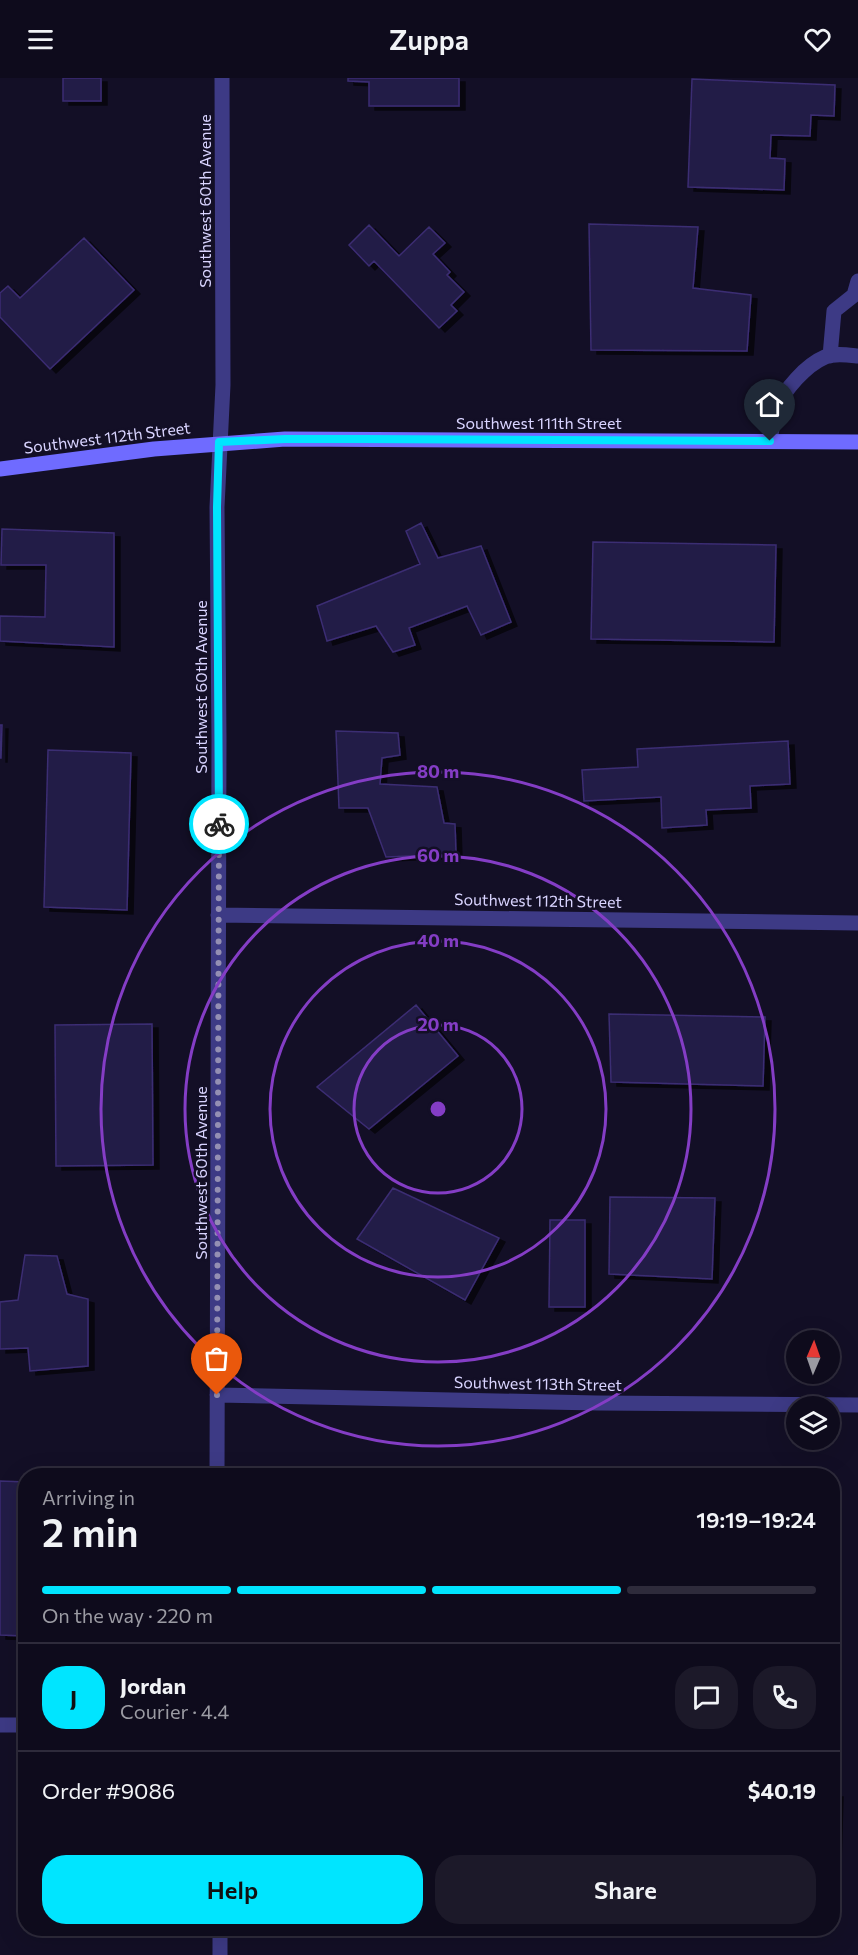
<!DOCTYPE html>
<meta charset="utf-8">
<style>
:root{--surface:#0e0b1c;--page:#1c1929;--text:#f1f3f6;--muted:#9b9ba3;--line:#2e2b3b;--accent:#00e5ff}
body{margin:0;font-family:Commissioner,sans-serif;background:var(--page);color:var(--text);height:100vh;display:flex;flex-direction:column;font-size:22px;white-space:nowrap}
*{box-sizing:border-box;margin:0}
p{font-size:20px;color:var(--muted)}
.icon{flex:none;width:33px;height:33px;fill:none;stroke:currentColor;stroke-width:2;stroke-linecap:round;stroke-linejoin:round}
.map{position:relative;flex:1;overflow:hidden}
.panel{position:absolute;left:18px;top:1390px;width:822px;height:468px;display:flex;flex-direction:column;background:var(--surface);border-radius:24px;box-shadow:0 6px 24px #0002,0 0 0 2px var(--line)}
.panel>*{flex:none}
.needle{width:39px;rotate:2deg}
.controls{position:absolute;left:786px;top:1252px;display:grid;gap:12px}
.controls a{display:grid;place-items:center;width:54px;height:54px;border-radius:50%;background:var(--surface);box-shadow:0 6px 24px #0002,0 0 0 2px var(--line);font-size:30px}
.pin{position:absolute;display:grid;place-items:center;width:51px;height:51px;color:#fff;margin:-62px -26px;border-radius:50% 50% 50% 0;rotate:-45deg;box-shadow:0 0 6px #0007}
.pin .icon{rotate:45deg}
.courier{position:absolute;display:grid;place-items:center;width:60px;height:60px;margin:-30px;border:4px solid #00e5ff;border-radius:50%;background:#fff;color:#222;box-shadow:0 2px 8px #0007}
.summary em{font-style:normal;font-weight:600}
.summary div{display:flex;flex-direction:column-reverse}
.summary{display:flex;align-items:center;justify-content:space-between;height:102px;padding:0 24px}
h1{font-size:39px;font-weight:600;line-height:45px}
.bar{display:grid;grid-template-columns:repeat(4,1fr);gap:9px 6px;align-content:center;height:72px;padding:0 24px}
.bar i{height:8px;border-radius:4px;background:var(--line)}
.bar .on{background:var(--accent)}
.bar p{grid-column:span 4}
.line{display:flex;align-items:center;gap:15px;padding:0 24px;border-top:2px solid var(--line)}
.line div{flex:1}
.round{display:grid;place-items:center;flex:none;width:63px;height:63px;border-radius:24px;background:var(--page)}
.action{display:flex;gap:12px;margin-top:auto;padding:12px 24px}
.action a{flex:1;height:69px;border-radius:24px;background:var(--accent);color:#111;font-size:24px;font-weight:600;line-height:69px;text-align:center}
.action a+a{background:var(--page);color:var(--text)}
header{display:flex;justify-content:space-between;align-items:center;height:78px;padding:0 24px;background:var(--surface);font-size:27px;font-weight:600}
.map>svg:first-child{display:block}
.building{fill:#241b47;stroke:#3b2d73;stroke-width:1.5;filter:url(#shadow)}
.lines{fill:none;stroke-linecap:round;stroke-linejoin:round}
.minor{stroke:#3d3a85;stroke-width:15}
.secondary{stroke:#6f6bff;stroke-width:15}
.done{stroke:#948fb3;stroke-width:6;stroke-dasharray:0 10.8}
.route{stroke:#00e5ff;stroke-width:8}
.ring{fill:none;stroke:#843dc5;stroke-width:3}
.labels{text-anchor:middle;dominant-baseline:central;stroke-width:5;stroke-linejoin:round;paint-order:stroke}
.street-label{font-size:16px;fill:#d9d4ff;stroke:#130f26}
.centre{fill:#843dc5;stroke:#130f26;stroke-width:3}
.ring-label{font-size:18px;text-anchor:middle;font-weight:bold;fill:#843dc5;stroke:#130f26;stroke-width:5;stroke-linejoin:round;paint-order:stroke}
</style>
<header><svg class="icon" aria-label="menu" viewBox="0 0 24 24"><path d="M4 6h16M4 12h16M4 18h16"/></svg>Zuppa<svg class="icon" aria-label="heart" viewBox="0 0 24 24"><path d="M12 20l-8-8c-3-5 5-10 8-4 3-6 11-1 8 4z"/></svg></header>
<div class="map">
<svg width="858" height="1877" viewBox="0 0 858 1877">
<defs>
<filter id="shadow"><feDropShadow dx="6" dy="4" stdDeviation="0" flood-color="#0009"/></filter>
</defs>
<rect width="100%" height="100%" fill="#130f26"/>
<!-- building -->
<path class="building" d="M63 0H101V23H63Z
M348 0H459V28H369V4L348 3Z
M692 1 835 7 834 38 811 37 810 58 771 57 770 80 785 81 784 112 688 109Z
M589 146 698 149 693 210 751 217 747 273 591 272Z
M369 147 399 178 429 149 445 165 433 176 450 194 447 197 464 214 451 227 457 233 439 250 374 183 369 188 349 167Z
M84 160 134 212 50 291 0 239V215L8 208 20 220Z
M421 445 438 480 481 468 511 544 481 557 467 528 409 550 415 567 393 574 376 548 327 563 317 528 420 486 406 453Z
M2 451 114 455V569L0 563V538L45 539 46 487H1Z
M593 464 776 467 774 564 591 561Z
M0 647H2L1 680H0Z
M336 653 398 655 400 677 382 680 380 706 437 709 444 745 455 746 456 776 386 779 368 730H339Z
M788 663 790 706 750 708 751 730 706 732 707 747 662 750 661 719 584 723 582 692 638 689 637 671Z
M48 672 131 675 127 832 44 829Z
M416 927 458 978 369 1051 317 1009Z
M609 936 765 939 763 1008 611 1004Z
M152 946 153 1087 56 1088 55 947Z
M393 1110 499 1160 465 1222 357 1161Z
M610 1119 715 1120 712 1201 609 1196Z
M550 1142H585V1229H549Z
M25 1177 57 1178 67 1216 88 1221V1288L30 1293 28 1270 0 1271V1224L18 1222Z
M0 1403 26 1404V1558L0 1557Z
M832 1715H837L835 1784H832Z"/>
<g class="lines">
<!-- minor -->
<path class="minor" d="M830 278 834 233 854 217 858 203
M770 363C772 352 773 340 777 330 784 312 806 287 825 279 834 275 848 277 858 278
M218 837 858 845
M217 1317 597 1325 858 1327
M217 1398 219 661 217 429 223 307 222 0
M0 1647H26
M220 1851V1877"/>
<!-- secondary -->
<path class="secondary" d="M0 391 154 371 285 361 858 364"/>
</g>
<g class="lines">
<!-- done -->
<path class="done" d="M217 1317 219 746"/>
<!-- route -->
<path class="route" d="M219 746 217 429 219 364 285 361H363L770 363"/>
</g>
<!-- distance rings -->
<g class="ring">
<circle cx="438" cy="1031" r="84"/>
<circle cx="438" cy="1031" r="168"/>
<circle cx="438" cy="1031" r="253"/>
<circle cx="438" cy="1031" r="337"/>
</g>
<g class="labels">
<!-- street labels -->
<g class="street-label">
<text transform="translate(204 123) rotate(-90)">Southwest 60th Avenue</text>
<text x="539" y="344">Southwest 111th Street</text>
<text transform="translate(107 359) rotate(-7)">Southwest 112th Street</text>
<text transform="translate(200 609) rotate(-90)">Southwest 60th Avenue</text>
<text transform="translate(538 822) rotate(1)">Southwest 112th Street</text>
<text transform="translate(200 1095) rotate(-90)">Southwest 60th Avenue</text>
<text transform="translate(538 1305) rotate(1)">Southwest 113th Street</text>
</g>
</g>
<circle cx="438" cy="1031" r="9" class="centre"/>
<g class="ring-label">
<text x="438" y="700">80 m</text>
<text x="438" y="784">60 m</text>
<text x="438" y="869">40 m</text>
<text x="438" y="953">20 m</text>
</g>
</svg>
<div class="controls">
<a><svg class="needle" viewBox="-14 -14 28 28"><path d="M0-13l5 13h-10z" fill="#e53935"/><path d="M0 13l5-13h-10z" fill="#9b9ba3"/></svg></a>
<a><svg class="icon" aria-label="layers" viewBox="0 0 24 24"><path d="M12 4l9 5-9 5-9-5zM3 14l9 5 9-5"/></svg></a>
</div>
<div class="pin" style="left:217px;top:1317px;background:#ea580c"><svg class="icon" aria-label="bag" viewBox="0 0 24 24"><path d="M5 8h14l-1 12H6zM9 8a3 3 0 0 1 6 0"/></svg></div>
<div class="pin" style="left:770px;top:363px;background:#1f2937"><svg class="icon" aria-label="home" viewBox="0 0 24 24"><path d="M3 11l9-7 9 7M6 9v11h12V9"/></svg></div>
<div class="courier" style="left:219px;top:746px"><svg class="icon" aria-label="bike" viewBox="0 0 24 24"><circle cx="6" cy="16" r="4"/><circle cx="18" cy="16" r="4"/><path d="M6 16l4-8h5l3 8M10 8l3 8H6M13 5h3"/></svg></div>
<section class="panel">
<div class="summary"><div><h1>2 min</h1><p>Arriving in</p></div><em>19:19–19:24</em></div>
<div class="bar"><i class="on"></i><i class="on"></i><i class="on"></i><i></i><p>On the way · 220 m</p></div>
<div class="line" style="height:108px"><b class="round" style="background:var(--accent);color:#111">J</b><div><b>Jordan</b><p>Courier · 4.4</p></div><a class="round"><svg class="icon" aria-label="chat" viewBox="0 0 24 24"><path d="M4 5h16v11H9l-5 4z"/></svg></a><a class="round"><svg class="icon" aria-label="phone" viewBox="0 0 24 24"><path d="M5 4h4l2 5-3 2q2 4 5 5l2-3 5 2v4C11 20 4 13 5 4z"/></svg></a></div>
<div class="line" style="height:78px"><div>Order #9086</div><b>$40.19</b></div>
<div class="action"><a>Help</a><a>Share</a></div>
</section>
</div>
